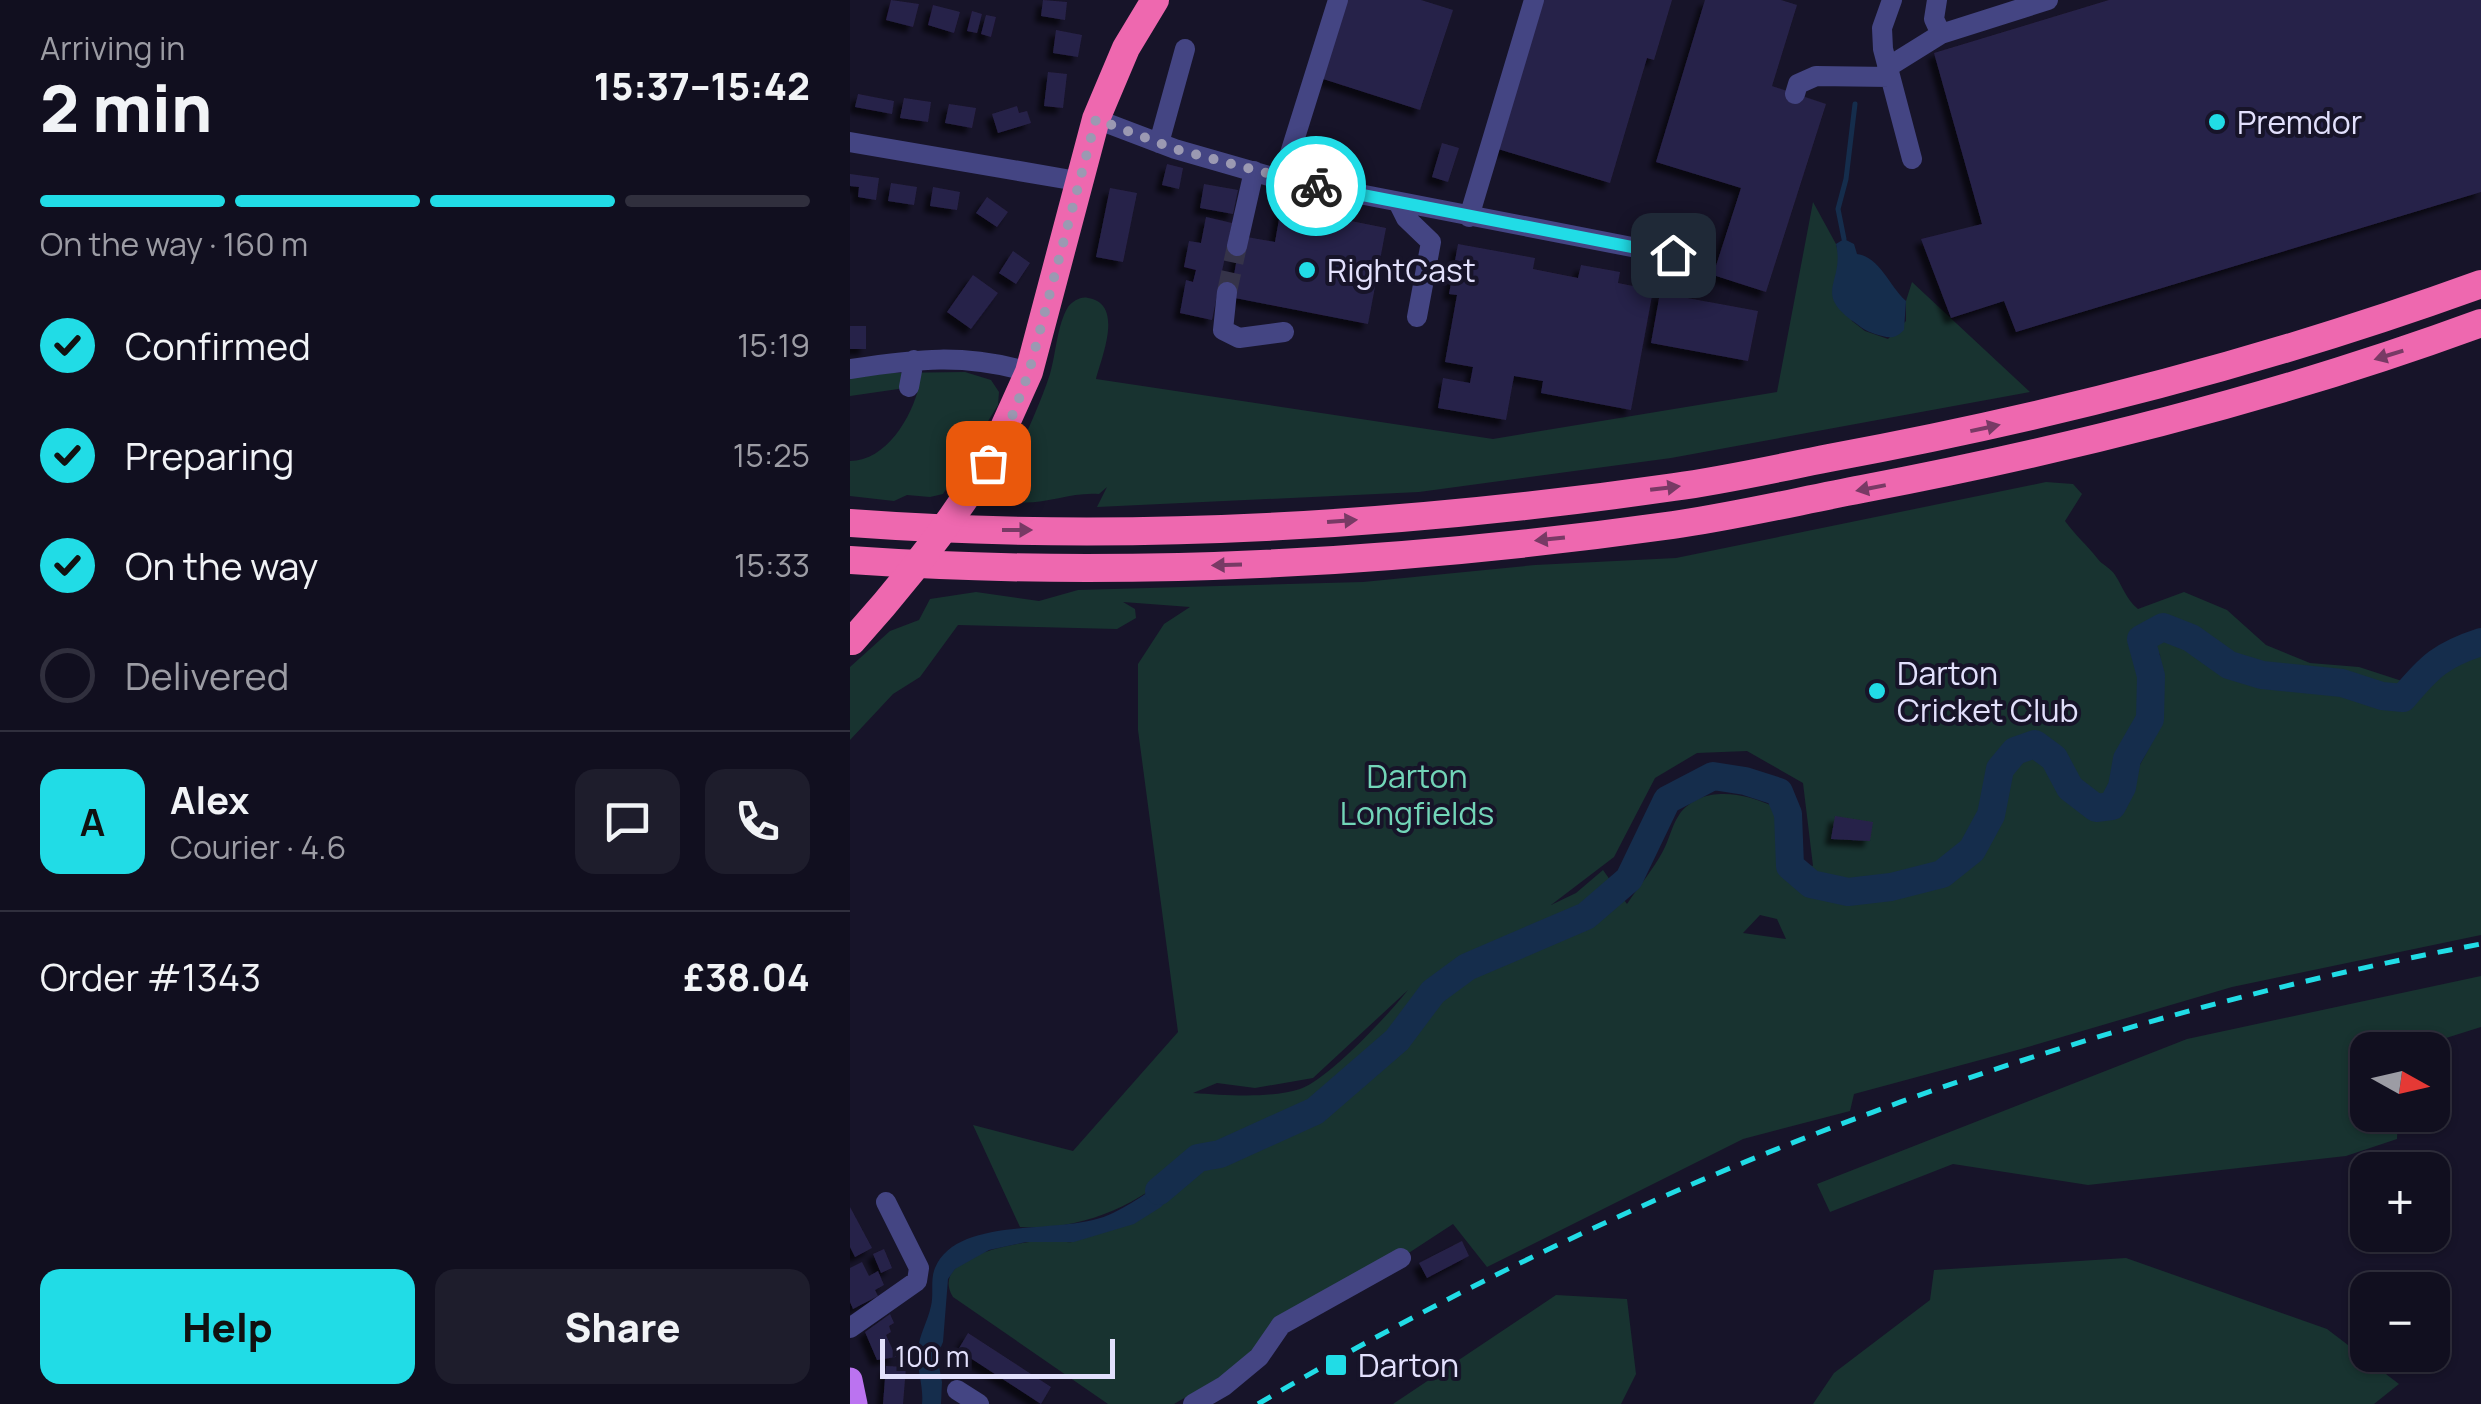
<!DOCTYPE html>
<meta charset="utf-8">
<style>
:root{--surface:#110f1f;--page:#1e1d2c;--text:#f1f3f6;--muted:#9c9ca4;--line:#302f3d;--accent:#21dce6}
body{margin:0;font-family:Manrope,sans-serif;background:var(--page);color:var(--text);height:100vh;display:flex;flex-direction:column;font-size:38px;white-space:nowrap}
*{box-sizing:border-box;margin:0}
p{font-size:32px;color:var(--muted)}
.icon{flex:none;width:55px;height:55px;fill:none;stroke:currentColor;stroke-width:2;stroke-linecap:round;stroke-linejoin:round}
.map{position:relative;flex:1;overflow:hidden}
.drawer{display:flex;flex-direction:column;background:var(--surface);width:850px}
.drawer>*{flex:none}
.needle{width:65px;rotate:98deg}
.buttons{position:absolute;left:1500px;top:1032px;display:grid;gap:20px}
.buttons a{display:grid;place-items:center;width:100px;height:100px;border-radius:20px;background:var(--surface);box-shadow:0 2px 8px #0004,0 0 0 2px var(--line);font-size:50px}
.scale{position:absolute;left:30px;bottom:25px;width:235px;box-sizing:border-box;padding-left:10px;border:5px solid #e2e0fc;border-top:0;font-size:28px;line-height:35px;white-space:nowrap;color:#e2e0fc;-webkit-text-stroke:8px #171429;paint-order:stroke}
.pin{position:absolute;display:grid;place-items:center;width:85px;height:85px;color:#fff;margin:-42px;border-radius:20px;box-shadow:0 5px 15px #0006}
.courier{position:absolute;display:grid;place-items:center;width:100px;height:100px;margin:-50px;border:8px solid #21dce6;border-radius:50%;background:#fff;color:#222;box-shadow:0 2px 12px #0007}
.head em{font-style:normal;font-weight:800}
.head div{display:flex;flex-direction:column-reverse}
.head{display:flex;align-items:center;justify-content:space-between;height:170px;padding:0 40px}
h1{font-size:65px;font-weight:800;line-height:75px}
.bar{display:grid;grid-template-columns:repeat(4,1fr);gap:15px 10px;align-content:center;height:120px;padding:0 40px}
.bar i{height:12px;border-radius:8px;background:var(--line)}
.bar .current{background:var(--accent)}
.bar p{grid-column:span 4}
.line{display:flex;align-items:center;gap:25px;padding:0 40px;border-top:2px solid var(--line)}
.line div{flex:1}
.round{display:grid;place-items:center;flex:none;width:105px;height:105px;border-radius:20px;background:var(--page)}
ol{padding:0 40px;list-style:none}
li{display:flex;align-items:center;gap:30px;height:110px}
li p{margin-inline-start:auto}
li .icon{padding:10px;border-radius:50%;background:var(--accent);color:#111;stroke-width:4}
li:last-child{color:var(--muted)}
li i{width:55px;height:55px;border:5px solid var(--line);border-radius:50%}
.cta{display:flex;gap:20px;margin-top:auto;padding:20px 40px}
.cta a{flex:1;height:115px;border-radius:20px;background:var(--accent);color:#111;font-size:40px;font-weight:800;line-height:115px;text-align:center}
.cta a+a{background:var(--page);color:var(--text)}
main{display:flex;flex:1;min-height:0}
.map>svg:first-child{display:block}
.green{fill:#183330;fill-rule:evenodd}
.water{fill:#152d4c}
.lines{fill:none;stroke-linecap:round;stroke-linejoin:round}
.stream{stroke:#152d4c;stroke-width:5}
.river{stroke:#152d4c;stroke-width:28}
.building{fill:#282248;filter:url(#shadow)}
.minor-tunnel{stroke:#353349;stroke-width:20;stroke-dasharray:20 10;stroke-linecap:butt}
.minor{stroke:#444583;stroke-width:20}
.major{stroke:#bb73f0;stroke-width:25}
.highway{stroke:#ee68af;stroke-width:28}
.rail{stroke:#21dce6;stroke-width:5;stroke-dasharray:15 12;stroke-linecap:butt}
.highway-bridge{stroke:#ee68af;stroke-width:28}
.oneway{fill:#783a65}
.done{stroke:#9b99b2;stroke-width:10;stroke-dasharray:0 18}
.route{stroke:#21dce6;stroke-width:12}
.poi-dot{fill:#21dce6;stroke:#171429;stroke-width:4}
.labels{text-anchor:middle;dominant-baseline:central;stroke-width:8;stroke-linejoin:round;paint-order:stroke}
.poi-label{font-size:32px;fill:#e2e0fc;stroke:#171429;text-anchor:start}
.park-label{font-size:32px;fill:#72d5b8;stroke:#171429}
</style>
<main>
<section class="drawer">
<div class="head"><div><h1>2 min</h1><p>Arriving in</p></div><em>15:37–15:42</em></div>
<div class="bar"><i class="current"></i><i class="current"></i><i class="current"></i><i></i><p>On the way · 160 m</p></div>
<ol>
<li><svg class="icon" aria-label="check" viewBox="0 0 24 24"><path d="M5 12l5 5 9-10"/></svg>Confirmed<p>15:19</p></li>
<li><svg class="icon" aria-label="check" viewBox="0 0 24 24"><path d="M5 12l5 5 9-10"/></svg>Preparing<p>15:25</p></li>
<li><svg class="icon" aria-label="check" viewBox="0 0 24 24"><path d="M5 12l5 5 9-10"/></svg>On the way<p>15:33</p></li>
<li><i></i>Delivered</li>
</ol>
<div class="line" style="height:180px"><b class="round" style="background:var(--accent);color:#111">A</b><div><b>Alex</b><p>Courier · 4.6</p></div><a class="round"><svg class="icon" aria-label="chat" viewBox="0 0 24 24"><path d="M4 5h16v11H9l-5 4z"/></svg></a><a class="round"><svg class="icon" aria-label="phone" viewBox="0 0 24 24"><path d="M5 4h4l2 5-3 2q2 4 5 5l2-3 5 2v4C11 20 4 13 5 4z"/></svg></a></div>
<div class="line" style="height:130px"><div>Order #1343</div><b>£38.04</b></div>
<div class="cta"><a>Help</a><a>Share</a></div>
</section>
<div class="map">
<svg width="1631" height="1404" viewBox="0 0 1631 1404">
<defs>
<filter id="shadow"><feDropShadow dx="-6" dy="6" stdDeviation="2.5" flood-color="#0009"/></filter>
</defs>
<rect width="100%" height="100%" fill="#171429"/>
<!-- green -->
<path class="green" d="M963 202 986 244 989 257 987 269 1002 321 1015 331 1038 339 1056 321V301L1062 282 1180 392 821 458 569 492 247 507 257 487 249 494C218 491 184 510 154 499L151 488C168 451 187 413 200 374 206 354 207 325 218 307 223 301 231 296 238 298 275 304 251 358 246 379L643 439 927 392Z
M115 372 141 380 149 392 148 405 93 494 80 497 57 495 44 501 0 496V461C36 461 62 417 69 386L0 396V378L38 373Z
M1196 482 1223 484 1232 494 1215 521C1225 535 1237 545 1247 558 1252 565 1261 568 1265 575 1273 587 1276 599 1288 609L1334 592 1377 610 1416 645 1460 663 1509 667 1552 681 1631 639V935L1382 987 1171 1049 1004 1094 1000 1111 893 1139 637 1267 603 1224 551 1258 431 1325 396 1362 324 1404H258L103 1297C77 1255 174 1241 199 1240 206 1240 215 1243 222 1242 233 1240 246 1229 256 1223 285 1206 314 1189 343 1172L333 1165C287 1206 232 1231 170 1227L123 1125 223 1151 328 1032 288 730V664L314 624 340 607 273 602 285 609 286 618 267 629 108 625 70 677 43 694 0 740V667L40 631 69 620 80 599 126 592 189 601 228 590 513 582 685 565 826 558ZM1284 643 1310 654 1313 722 1278 787 1263 792 1270 780 1276 740 1288 724 1294 681ZM897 751 953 783 963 866 927 858 928 828 924 807C896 793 851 784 829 815 822 825 819 840 813 851 803 870 789 886 777 904L753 870 726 893 701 905 764 857 805 778 847 753ZM910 915 927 919 936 939 893 933ZM558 990C538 1015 479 1079 450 1089 418 1099 375 1095 343 1093L367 1083 405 1088 463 1078Z
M1631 976V1027L1558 1050H1518V1115H1548L1547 1139 1496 1156 1238 1185 1103 1164 980 1212 967 1184 1337 1039Z
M1276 1258 1477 1329 1549 1384 1524 1404H963L984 1373 1080 1300 1084 1270Z
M706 1295 777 1299 786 1374 771 1404H543Z"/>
<!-- water -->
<path class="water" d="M994 239 1004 244 1007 254C1030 257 1039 286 1056 301L1054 330C1044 340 1038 338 1025 334 1016 331 1012 328 1004 322 962 292 995 283 986 244Z
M333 1165 343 1171 311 1207 284 1224 224 1242H176L139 1250 105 1269 98 1279 93 1342 87 1356 92 1382 91 1404H72C74 1386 66 1368 68 1350 69 1335 78 1321 81 1306 84 1293 80 1280 85 1268 108 1213 216 1237 263 1213 287 1201 313 1183 333 1165Z"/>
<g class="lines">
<!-- stream -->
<path class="stream" d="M994 239 988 209 996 179 1005 104"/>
<!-- river -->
<path class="river" d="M309 1191 348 1158 370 1154 465 1111 547 1040 583 992 617 967 736 916 779 879 817 800 863 776 895 781 929 792 938 814 940 866 961 884 998 892 1041 887 1092 874 1122 850 1141 815 1150 769 1165 751 1185 744 1204 758 1220 788 1246 808 1262 806 1272 787 1277 759 1300 719 1301 676 1291 639 1313 627 1341 638 1379 665 1412 675 1492 683 1532 696 1553 698C1580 666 1591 655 1631 642"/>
</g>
<!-- building -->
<path class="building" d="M41 0 69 4 63 27 36 20Z
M193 0 217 2 215 20 191 16Z
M492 0H571L603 10 570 110 467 77Z
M692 0H822L804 60 797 58 760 183 648 149Z
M855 0H931L947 5 922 86 976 104 916 292 863 275 891 188 806 162Z
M1259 0H1631V192L1166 332 1154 301 1101 318 1071 239 1132 224 1084 53Z
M83 5 110 12 104 33 78 25Z
M122 11 132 14 127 33 117 31Z
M136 15 146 17 141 37 131 34Z
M206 30 232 35 228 57 203 53Z
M198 72 217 74 213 108 194 106Z
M8 94 44 101 42 114 5 107Z
M54 98 81 102 78 122 50 118Z
M99 104 126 108 122 128 95 123Z
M167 106 169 113 177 111 181 123 148 133 142 114Z
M592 143 609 148 598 182 582 177Z
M317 164 333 168 329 189 312 185Z
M0 174 29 178 26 200 8 197 9 187 0 186Z
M41 183 67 187 64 205 38 201Z
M354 184 388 190 383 214 350 208Z
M83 187 110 192 107 210 80 206Z
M260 188 287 193 273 262 246 257Z
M137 197 158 212 147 227 126 213Z
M468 205 503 211 501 221 536 228 518 324 380 297 391 236 425 242 431 208 466 215Z
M356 217 382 223 362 320 330 313 336 280 343 282 346 270 334 267 339 241 351 243Z
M608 244 685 258 683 269 728 278 731 265 770 272 768 283 803 290 781 410 691 393 693 381 664 376 656 420 588 408 593 378 620 383 623 367 595 362 607 295 599 294Z
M163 251 180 263 166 284 149 273Z
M123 275 148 293 121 329 97 312Z
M810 293 908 311 898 361 801 343Z
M0 326H16V349H0Z
M985 816 1023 822 1020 841 981 839Z
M0 1207 22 1248 5 1257 0 1247Z
M612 1241 619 1256 577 1278 569 1263Z
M34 1249 42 1268 31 1273 23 1254Z
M12 1262 19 1276 28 1271 34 1285 25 1290 28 1296 3 1309 0 1302V1268Z
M40 1314 44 1323 39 1326 41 1332 36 1335 46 1357 27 1360 15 1332Z
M118 1333 201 1387 191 1404 108 1350Z
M36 1366 56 1367 53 1404H33Z"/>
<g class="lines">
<!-- minor-tunnel -->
<path class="minor-tunnel" d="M377 292 387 246"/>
<!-- minor -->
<path class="minor" d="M1042 0 1032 28 1033 49 1062 159
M1087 0 1084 19 1091 34
M1038 67 1091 34 1198 0
M945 94 948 84 966 76 1040 77
M246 119 325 149 422 177 823 255
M0 142 227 181
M309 143 335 49
M432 179 488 0
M549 204 556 218 581 242 567 317
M619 217 684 0
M387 246 404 171
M377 292 373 330 389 338 434 332
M0 369C67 359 113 353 179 372
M59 387 64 360
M0 1328 67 1281 69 1268 36 1202
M107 1390 129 1404
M343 1404 374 1386 409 1357 431 1325 551 1258"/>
<!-- major -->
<path class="major" d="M0 1380 5 1404"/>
<!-- highway -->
<path class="highway" d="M138 463 179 372 246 119 276 48 305 0
M0 523C273 543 553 526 824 487 876 480 928 468 979 458 1201 417 1419 361 1631 284
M0 560C273 579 552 563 823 525 886 516 949 501 1012 489 1222 449 1430 397 1631 323"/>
<!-- rail -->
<path class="rail" d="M408 1404C787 1181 1199 1025 1631 944"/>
<!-- highway-bridge -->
<path class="highway-bridge" d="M2 641C53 585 98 527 138 463"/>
</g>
<!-- one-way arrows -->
<defs><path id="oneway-solid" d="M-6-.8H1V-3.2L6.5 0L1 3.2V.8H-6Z" transform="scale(2.5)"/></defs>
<g class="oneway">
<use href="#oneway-solid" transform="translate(1539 355) rotate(163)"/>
<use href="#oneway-solid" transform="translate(1135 428) rotate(-12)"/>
<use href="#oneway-solid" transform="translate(815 488) rotate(-7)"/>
<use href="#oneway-solid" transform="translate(1021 488) rotate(169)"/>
<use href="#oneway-solid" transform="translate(492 521) rotate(-4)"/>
<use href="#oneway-solid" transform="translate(167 530)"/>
<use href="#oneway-solid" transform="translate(700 539) rotate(174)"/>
<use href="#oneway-solid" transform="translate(377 565) rotate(178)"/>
</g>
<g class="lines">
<!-- done -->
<path class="done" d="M138 463 164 412 179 372 246 119 325 149 466 186"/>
<!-- route -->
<path class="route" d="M466 186 823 255"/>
</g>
<!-- markers -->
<g class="poi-dot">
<circle cx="1367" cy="122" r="10"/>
<circle cx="457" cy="270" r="10"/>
<circle cx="1027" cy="691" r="10"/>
<rect x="474" y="1353" width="24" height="24" rx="5"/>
</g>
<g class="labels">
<!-- poi labels -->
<g class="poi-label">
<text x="1387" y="122">Premdor</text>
<text x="477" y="270">RightCast</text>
<text x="1047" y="673">Darton<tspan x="1047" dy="37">Cricket Club</tspan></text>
<text x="508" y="1365">Darton</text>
</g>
<!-- park labels -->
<g class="park-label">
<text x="567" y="776">Darton<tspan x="567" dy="37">Longfields</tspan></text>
</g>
</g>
</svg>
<div class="buttons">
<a><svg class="needle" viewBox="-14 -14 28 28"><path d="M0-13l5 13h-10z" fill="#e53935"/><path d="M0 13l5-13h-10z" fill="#9c9ca4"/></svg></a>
<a>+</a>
<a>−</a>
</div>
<div class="scale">100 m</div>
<div class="pin" style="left:138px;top:463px;background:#ea580c"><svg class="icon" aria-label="bag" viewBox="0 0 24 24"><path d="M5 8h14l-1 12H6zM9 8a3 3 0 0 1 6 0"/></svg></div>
<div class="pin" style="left:823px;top:255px;background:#1f2937"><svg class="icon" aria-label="home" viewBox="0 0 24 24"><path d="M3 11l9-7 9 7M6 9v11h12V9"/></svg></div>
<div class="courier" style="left:466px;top:186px"><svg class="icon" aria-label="bike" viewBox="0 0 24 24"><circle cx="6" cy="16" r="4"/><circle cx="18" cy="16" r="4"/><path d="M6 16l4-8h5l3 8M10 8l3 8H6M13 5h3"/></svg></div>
</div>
</main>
